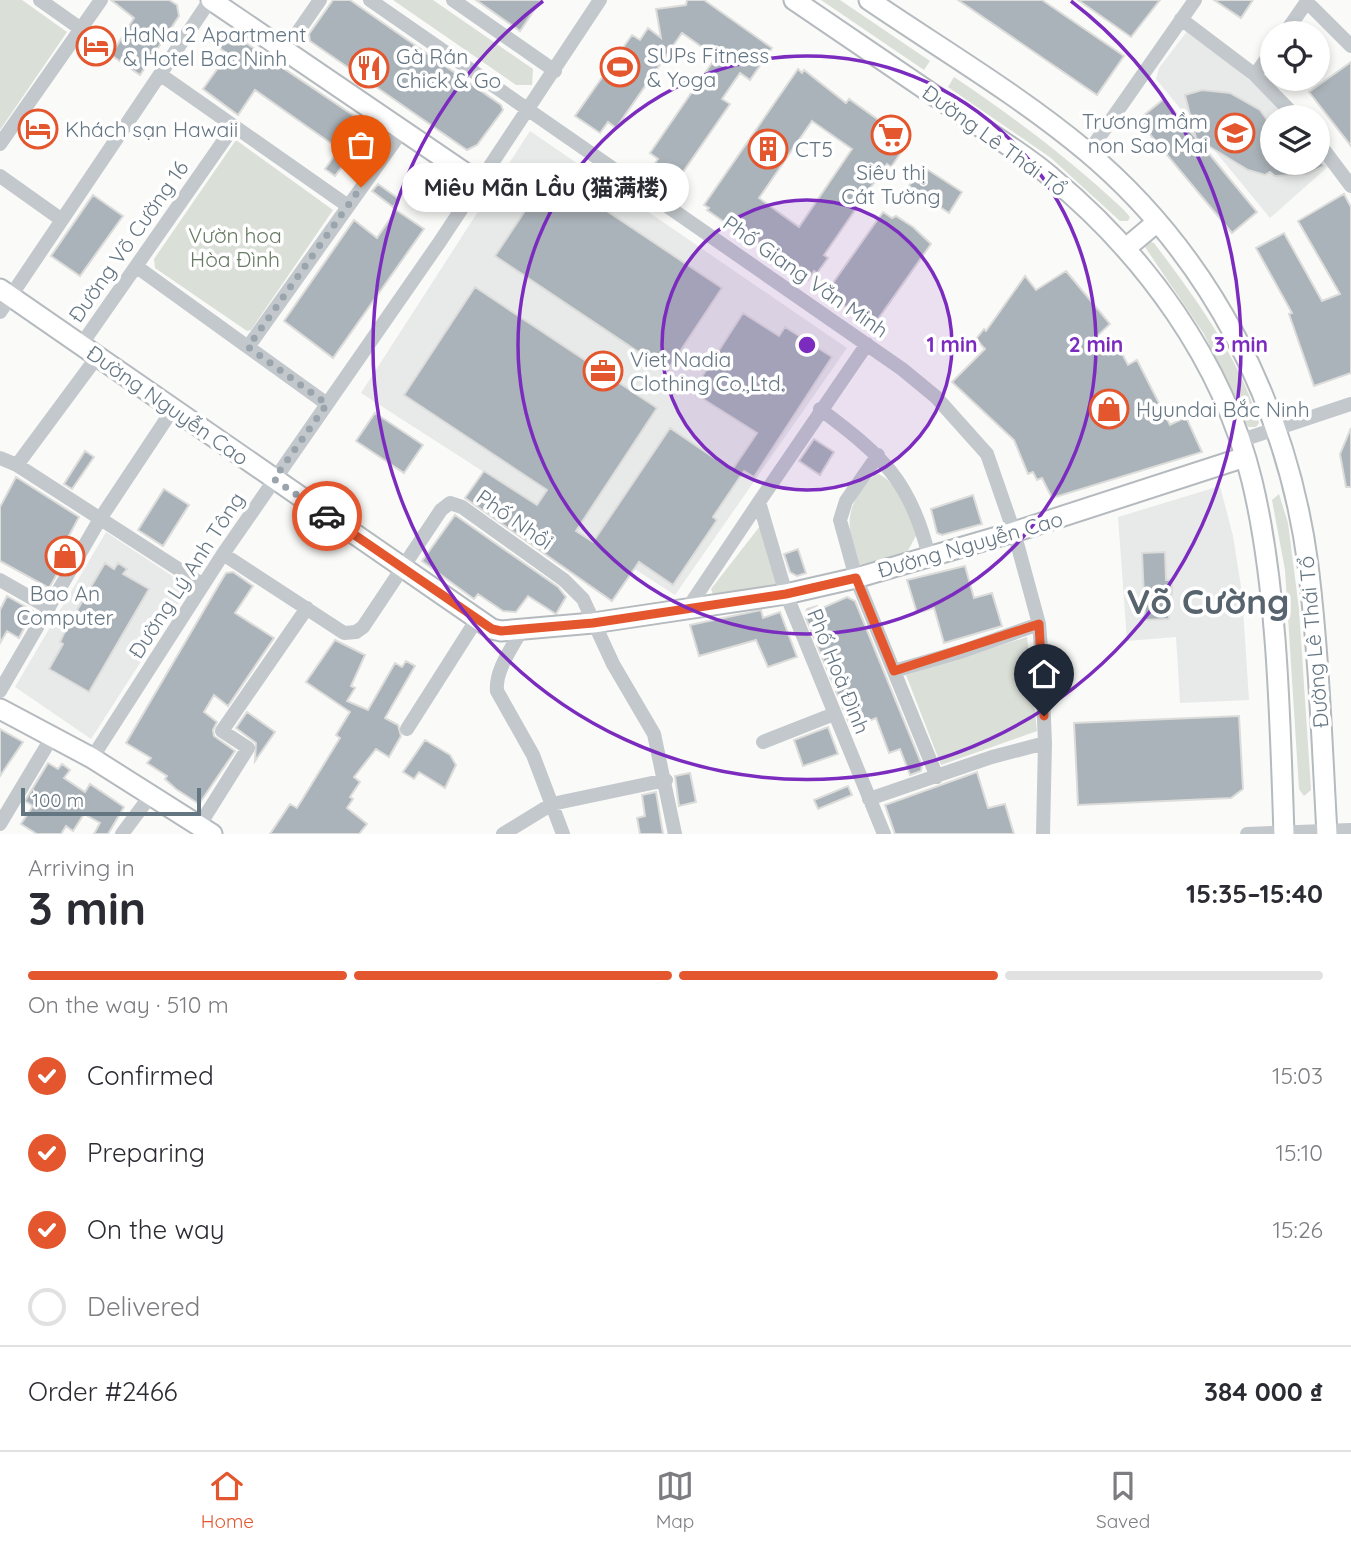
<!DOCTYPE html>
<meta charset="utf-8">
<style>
:root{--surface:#fff;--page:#f7f7f7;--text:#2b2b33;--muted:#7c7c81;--line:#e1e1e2;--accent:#e4572e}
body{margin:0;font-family:Quicksand,"Noto Sans SC",sans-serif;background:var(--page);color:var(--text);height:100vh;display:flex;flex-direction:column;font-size:26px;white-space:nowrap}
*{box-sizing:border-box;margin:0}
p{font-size:23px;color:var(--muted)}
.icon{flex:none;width:38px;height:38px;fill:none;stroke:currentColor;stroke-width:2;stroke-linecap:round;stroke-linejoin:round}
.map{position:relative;height:834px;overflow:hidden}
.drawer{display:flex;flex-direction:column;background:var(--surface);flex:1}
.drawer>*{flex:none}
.tools{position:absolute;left:1260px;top:21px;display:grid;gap:14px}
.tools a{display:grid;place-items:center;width:70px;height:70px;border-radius:50%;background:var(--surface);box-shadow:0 4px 10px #0003;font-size:35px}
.scale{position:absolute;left:21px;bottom:18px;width:180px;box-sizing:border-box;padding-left:7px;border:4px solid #657683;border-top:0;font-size:19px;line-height:24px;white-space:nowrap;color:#657683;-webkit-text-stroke:5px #fff;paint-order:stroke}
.pin{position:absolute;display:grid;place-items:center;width:60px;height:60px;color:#fff;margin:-72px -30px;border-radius:50% 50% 50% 0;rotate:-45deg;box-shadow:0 0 7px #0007}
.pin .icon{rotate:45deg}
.courier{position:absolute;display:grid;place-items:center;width:70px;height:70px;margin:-35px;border:5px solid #e4572e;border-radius:50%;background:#fff;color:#222;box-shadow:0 2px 9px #0007}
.bubble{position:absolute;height:49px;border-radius:24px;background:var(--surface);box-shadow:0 4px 10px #0003;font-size:23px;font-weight:700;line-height:49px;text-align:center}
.head em{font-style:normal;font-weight:700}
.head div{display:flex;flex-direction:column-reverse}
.head{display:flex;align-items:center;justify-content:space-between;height:119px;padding:0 28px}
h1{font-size:46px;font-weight:700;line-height:52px}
.bar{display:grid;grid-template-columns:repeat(4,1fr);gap:10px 7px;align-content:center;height:84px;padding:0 28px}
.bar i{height:9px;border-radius:5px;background:var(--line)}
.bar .active{background:var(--accent)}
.bar p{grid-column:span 4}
.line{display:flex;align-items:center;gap:18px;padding:0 28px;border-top:2px solid var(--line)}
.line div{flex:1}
ol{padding:0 28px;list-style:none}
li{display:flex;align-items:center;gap:21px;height:77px}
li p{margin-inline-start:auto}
li .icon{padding:7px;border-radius:50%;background:var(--accent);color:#fff;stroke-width:4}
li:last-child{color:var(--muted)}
li i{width:38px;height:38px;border:4px solid var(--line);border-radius:50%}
.tabs{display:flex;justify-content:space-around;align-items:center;height:98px;border-top:2px solid var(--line);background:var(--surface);font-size:19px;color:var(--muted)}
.tabs a{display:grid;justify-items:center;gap:4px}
.tabs .active{color:var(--accent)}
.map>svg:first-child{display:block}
.built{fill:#e8e9e9}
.green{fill:#dadfd7}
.building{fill:#aab3b9;stroke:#dcdcda;stroke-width:2;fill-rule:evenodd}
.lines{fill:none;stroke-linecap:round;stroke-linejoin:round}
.major-casing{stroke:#b5babe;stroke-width:23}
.minor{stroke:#c3c8cc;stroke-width:14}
.major{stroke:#fff;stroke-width:19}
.done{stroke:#99a4ac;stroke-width:7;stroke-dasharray:0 12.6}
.route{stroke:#e4572e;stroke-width:9}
.ring{fill:none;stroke:#7b2cbf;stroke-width:3.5}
.labels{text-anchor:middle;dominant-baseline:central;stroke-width:7;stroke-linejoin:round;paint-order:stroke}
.poi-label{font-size:21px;fill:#657683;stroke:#fff;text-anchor:start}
.street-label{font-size:21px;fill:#657683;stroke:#fff}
.park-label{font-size:21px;fill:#687a64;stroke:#fff}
.town-label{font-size:35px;font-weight:bold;fill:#57646e;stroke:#fff}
.centre{fill:#7b2cbf;stroke:#fff;stroke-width:3.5}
.ring-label{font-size:21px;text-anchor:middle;font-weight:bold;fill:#7b2cbf;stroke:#fff;stroke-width:7;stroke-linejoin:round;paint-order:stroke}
</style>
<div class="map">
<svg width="1351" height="834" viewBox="0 0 1351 834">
<rect width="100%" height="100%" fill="#fafaf8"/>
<!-- built -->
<path class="built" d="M1188 30 1253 83 1288 117H1272V163H1318V148L1330 165 1270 218 1156 79 1159 68Z
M530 131 847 348 675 595 361 393Z
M1220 486 1233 536 1242 593 1249 700 1180 703 1176 637 1127 641 1118 517Z
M106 532 189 587 91 739 15 687Z"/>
<!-- green -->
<path class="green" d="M0 0H22L67 32 0 130Z
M393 0H433L533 69 532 85H516Z
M821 0H840L930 61 924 70Z
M954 77C1015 118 1071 160 1124 210L1130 217 1128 221H1120L1051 158 948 87Z
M236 140 333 210 251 330 247 331 155 268 154 259Z
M1148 241 1154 243C1194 296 1240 358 1259 423L1256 427H1248L1204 334 1145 247Z
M879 474C900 486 911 512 917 534L906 554 858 565C850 532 842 517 863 487 868 480 871 476 879 474Z
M1279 494 1288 523 1299 609 1311 790 1304 796 1299 789 1285 570 1272 500Z
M760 526 778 586 714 597 711 589Z
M1027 637 1037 731 941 765 906 675Z"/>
<!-- building -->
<path class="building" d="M111 0H169L177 5 179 16 140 75 111 55 134 18Z
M333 0H350L501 105 503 110 477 145 467 150 310 41 309 34Z
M476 0H541L520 31Z
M687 0H704L772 48 750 80 740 73 722 99 730 104 674 185 651 169 658 159 650 153 716 57 682 33 616 128 608 122 600 133 575 116 632 35 640 40 648 28 661 38 656 9 686 5Z
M958 0H1042L1124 56 1097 95Z
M1078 0H1160L1131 37Z
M1214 0H1253L1241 18Z
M216 29 224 30 240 39 375 130 379 142 362 166 349 157 335 176 325 169 339 149 255 90 238 115 203 89 228 54 205 38Z
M1351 62V146L1309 92Z
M798 69 802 73 804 70 846 103 849 99 905 139 898 148 902 151 891 167 887 164 824 255 828 258 817 273 814 271 808 280 735 226 733 228 707 210 709 208 704 205ZM812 121 852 149 799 227 759 198Z
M1202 90 1230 93 1260 110 1272 127V163H1322L1324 166 1308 174 1275 176 1270 172 1265 175 1248 170 1197 139 1257 212 1232 233 1138 120 1164 99 1196 138 1185 95Z
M922 166 962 192 949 213 909 186Z
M428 168 442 178 447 195 435 210 411 192Z
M550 173 722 288 667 371 495 256Z
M378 184 399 199 393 207 372 191Z
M1344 194 1351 207V373L1314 386 1289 314 1292 313 1256 248 1284 233 1322 301 1340 294 1298 221Z
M93 195 123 216 80 276 51 256Z
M396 210 424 229 333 358 284 321 354 220 377 238Z
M883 212 892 218 896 216 913 227 931 244 873 326 826 293Z
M1066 271 1110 324 1096 337 1108 352 1118 346 1128 365 1137 360 1170 425 1186 417 1202 452 1052 498 1042 478 1037 480 1033 472 1028 474 1014 440 952 382 985 349 976 339 984 329 986 331 1025 276 1036 290Z
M475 287 657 408 576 531 593 542 670 428 732 470 757 433 692 392 743 313 779 336 785 327 832 357 754 477 744 471 713 517 717 520 673 585 639 562 612 601 465 498 484 471 537 505 547 490 404 395Z
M375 413 423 445 404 473 356 441Z
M1351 428V487H1346L1340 454Z
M814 439 834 452 820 475 799 461Z
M85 451 94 457 72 489 64 484Z
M16 477 79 517 57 558 64 562 49 588 0 561V507Z
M164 489 189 505 163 546 138 530Z
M973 495 982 524 942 535 937 533 931 509Z
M455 515 558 587 566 597 556 614 528 596 516 612 503 611 478 594 474 599 422 561Z
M798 549 806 573 797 576 790 572 784 554Z
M1165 552 1166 580H1172V594H1168L1169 619 1145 620 1142 553Z
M105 563 114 569 118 563 127 569 123 574 149 589 89 692 49 669 63 644 60 642 66 629Z
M965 566 974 598 992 593 1002 626 944 643 934 608 917 613 907 580Z
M233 572 253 586 235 613 274 638 228 706 214 695 204 712 217 722 213 730 214 736 235 751 199 804 176 789 165 779 167 776 147 763 151 758 126 743 220 583 226 573Z
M7 596 33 611 19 638 7 631 0 643V610Z
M847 597 855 601 922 765 921 771 910 775 900 749 889 753 876 718 851 728 805 616 807 609 817 606 818 610Z
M761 610 763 618 780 612 797 657 768 667 756 640 699 656 690 625Z
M335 640 365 655 351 686 355 688 347 701 368 710 395 663 402 667 406 661 415 666 385 718 398 725 401 736 389 757 376 749 354 777 360 782 350 797 353 799 347 808 367 824 359 834H270L290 804 297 808 340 738 336 735 350 712 306 682Z
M247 712 275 732 255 761 256 743 236 728Z
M1239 716 1243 789 1231 798 1078 805 1074 723Z
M828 727 838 754 803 766 794 740Z
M0 729 23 742 0 776Z
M425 740 450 755 456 765 445 788 419 772 414 779 403 772Z
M48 763 58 769 62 764 70 770 64 778 85 792 90 784 124 807 108 834H94L100 823 84 814 73 831 66 826 61 834H37L21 824 33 806 25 801Z
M977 772 988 808 1005 804 1014 834H895L885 805Z
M690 773 696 802 679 806 675 776Z
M848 786 852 795 818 809 814 800Z
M656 792 663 834H640L637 818 645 816 642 795Z"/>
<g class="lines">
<defs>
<path id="major" d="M211 0 480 183
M794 0C852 40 911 79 969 119 996 138 1026 155 1051 177 1144 254 1223 361 1252 481 1278 589 1280 723 1284 834
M869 0C941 49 1019 95 1086 151 1210 255 1287 405 1308 565 1319 654 1322 745 1327 834
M1126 248 1157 222
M0 289 492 629 501 631 593 623 786 594 856 578 1014 532 1245 457
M0 709 92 758 212 834"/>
</defs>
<!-- major casing -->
<use href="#major" class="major-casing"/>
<!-- minor -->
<path class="minor" d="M40 0 81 29
M370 0 902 369 936 397 987 454 1014 532 1039 624 1041 648 1045 743 1043 834
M453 0 555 71
M1307 2 1351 46
M1181 19 1255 75 1296 117
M1285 33 1308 0
M286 49 320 0
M161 75 348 206
M1255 75 1272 51
M1318 142 1351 186
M0 144 101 0
M1088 153 1195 0
M0 176 62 220
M137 267 327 404
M0 312 210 0
M867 344 759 502 786 594 884 834
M81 345 234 126
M248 347 402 131
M820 409C881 455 911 480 929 557
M1239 441 1351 404
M878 455 846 501 840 520 856 578 937 777
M0 458 17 465 203 585
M17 465 97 357
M223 554 344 633 356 632 363 627 441 510 450 503 462 507 564 580 583 599 613 664 654 734 675 834
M0 580 49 608
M688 608 759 502
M521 631C511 649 495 671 497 691L533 755 563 834
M894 671 963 651 1039 624
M0 691 100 519 173 409
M407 729 477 619
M763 742 834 714
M92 758 223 554 439 243 600 0
M869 799 992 757 1045 743
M0 824 52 737
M199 826 248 748 222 731 307 608
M122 834 151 795
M503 834 552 804 666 780
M1247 834 1351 830"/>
<!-- major -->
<use href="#major" class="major"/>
</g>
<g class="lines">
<!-- done -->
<path class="done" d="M327 516 274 479 327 404 248 347 361 187"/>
<!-- route -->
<path class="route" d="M327 516 492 629 501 631 593 623 786 594 856 578 894 671 1039 624 1044 716"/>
</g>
<!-- distance rings -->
<circle cx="807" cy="345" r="145" fill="#7b2cbf" fill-opacity=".12"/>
<g class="ring">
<circle cx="807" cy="345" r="145"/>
<circle cx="807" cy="345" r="289"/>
<path d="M1071 1A434 434 0 1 1 543 1"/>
</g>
<!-- icons -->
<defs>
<symbol id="hotel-ring" viewBox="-11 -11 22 22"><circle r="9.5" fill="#fff" stroke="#e4572e" stroke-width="1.5"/><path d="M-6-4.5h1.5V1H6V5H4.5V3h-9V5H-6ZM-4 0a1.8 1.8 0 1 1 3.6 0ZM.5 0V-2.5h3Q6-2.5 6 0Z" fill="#e4572e"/></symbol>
<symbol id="stadium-ring" viewBox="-11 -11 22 22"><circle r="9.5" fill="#fff" stroke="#e4572e" stroke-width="1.5"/><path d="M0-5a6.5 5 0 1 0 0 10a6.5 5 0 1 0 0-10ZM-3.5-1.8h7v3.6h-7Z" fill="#e4572e"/></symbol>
<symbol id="restaurant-ring" viewBox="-11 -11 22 22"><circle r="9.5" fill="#fff" stroke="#e4572e" stroke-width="1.5"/><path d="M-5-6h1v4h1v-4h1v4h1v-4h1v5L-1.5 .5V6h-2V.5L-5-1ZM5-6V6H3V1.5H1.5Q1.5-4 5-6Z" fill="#e4572e"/></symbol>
<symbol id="school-ring" viewBox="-11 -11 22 22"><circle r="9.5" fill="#fff" stroke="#e4572e" stroke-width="1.5"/><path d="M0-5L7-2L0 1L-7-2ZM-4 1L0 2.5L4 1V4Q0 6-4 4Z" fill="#e4572e"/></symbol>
<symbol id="supermarket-ring" viewBox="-11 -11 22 22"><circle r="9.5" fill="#fff" stroke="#e4572e" stroke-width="1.5"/><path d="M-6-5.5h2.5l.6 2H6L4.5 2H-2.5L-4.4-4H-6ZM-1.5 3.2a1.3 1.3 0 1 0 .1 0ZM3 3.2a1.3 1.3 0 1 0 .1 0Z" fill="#e4572e"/></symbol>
<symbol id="building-ring" viewBox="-11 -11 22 22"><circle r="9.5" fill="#fff" stroke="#e4572e" stroke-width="1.5"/><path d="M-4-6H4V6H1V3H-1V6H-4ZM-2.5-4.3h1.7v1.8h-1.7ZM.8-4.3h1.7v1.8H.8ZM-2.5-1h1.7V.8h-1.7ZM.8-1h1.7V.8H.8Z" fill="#e4572e"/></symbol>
<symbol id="office-ring" viewBox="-11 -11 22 22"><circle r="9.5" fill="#fff" stroke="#e4572e" stroke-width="1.5"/><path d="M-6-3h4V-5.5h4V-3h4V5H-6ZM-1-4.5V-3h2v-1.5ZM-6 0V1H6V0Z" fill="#e4572e"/></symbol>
<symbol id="shop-ring" viewBox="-11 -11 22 22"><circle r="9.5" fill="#fff" stroke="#e4572e" stroke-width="1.5"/><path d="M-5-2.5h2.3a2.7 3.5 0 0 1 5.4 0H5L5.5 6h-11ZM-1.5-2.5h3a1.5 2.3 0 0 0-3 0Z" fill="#e4572e"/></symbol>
</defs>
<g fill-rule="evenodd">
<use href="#hotel-ring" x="74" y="24" width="44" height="44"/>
<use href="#stadium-ring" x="598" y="45" width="44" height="44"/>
<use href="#restaurant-ring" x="347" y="46" width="44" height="44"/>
<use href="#hotel-ring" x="16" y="107" width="44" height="44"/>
<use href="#school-ring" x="1213" y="111" width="44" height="44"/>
<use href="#supermarket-ring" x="869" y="113" width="44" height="44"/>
<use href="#building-ring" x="746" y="127" width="44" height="44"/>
<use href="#office-ring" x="581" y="349" width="44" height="44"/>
<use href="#shop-ring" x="1087" y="387" width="44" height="44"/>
<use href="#shop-ring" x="43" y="534" width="44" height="44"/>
</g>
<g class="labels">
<!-- poi labels -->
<g class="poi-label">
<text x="123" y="34">HaNa 2 Apartment<tspan x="123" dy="24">&amp; Hotel Bac Ninh</tspan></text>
<text x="647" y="55">SUPs Fitness<tspan x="647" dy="24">&amp; Yoga</tspan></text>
<text x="396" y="56">Gà Rán<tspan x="396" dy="24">Chick &amp; Go</tspan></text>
<text x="1208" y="121" text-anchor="end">Trương mầm<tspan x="1208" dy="24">non Sao Mai</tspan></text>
<text x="65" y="129">Khách sạn Hawaii</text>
<text x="795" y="149">CT5</text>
<text x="891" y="172" text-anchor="middle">Siêu thị<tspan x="891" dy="24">Cát Tường</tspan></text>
<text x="630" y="359">Viet Nadia<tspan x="630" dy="24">Clothing Co.,Ltd.</tspan></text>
<text x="1136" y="409">Hyundai Bắc Ninh</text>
<text x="65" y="593" text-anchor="middle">Bao An<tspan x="65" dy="24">Computer</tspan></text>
</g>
<!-- street labels -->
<g class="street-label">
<text transform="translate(995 140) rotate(36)">Đường Lê Thái Tổ</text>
<text transform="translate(128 241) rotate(-55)">Đường Võ Cường 16</text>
<text transform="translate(806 276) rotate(35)">Phố Giang Văn Minh</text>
<text transform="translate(168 405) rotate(35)">Đường Nguyễn Cao</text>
<text transform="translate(515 519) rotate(35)">Phố Nhồi</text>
<text transform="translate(970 544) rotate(-16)">Đường Nguyễn Cao</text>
<text transform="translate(186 575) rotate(-57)">Đường Lý Anh Tông</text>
<text transform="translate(1313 642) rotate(-95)">Đường Lê Thái Tổ</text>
<text transform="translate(839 671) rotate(68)">Phố Hoà Đình</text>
</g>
<!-- park labels -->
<g class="park-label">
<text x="235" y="235">Vườn hoa<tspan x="235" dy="24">Hòa Đình</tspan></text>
</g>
<!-- town labels -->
<g class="town-label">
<text x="1208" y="601">Võ Cường</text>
</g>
</g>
<circle cx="807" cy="345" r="10" class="centre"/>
<g class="ring-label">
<text x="952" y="352">1 min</text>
<text x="1096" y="352">2 min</text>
<text x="1241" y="352">3 min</text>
</g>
</svg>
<div class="tools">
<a><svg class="icon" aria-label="locate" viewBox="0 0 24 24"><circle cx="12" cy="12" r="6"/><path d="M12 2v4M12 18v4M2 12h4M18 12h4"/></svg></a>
<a><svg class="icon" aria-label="layers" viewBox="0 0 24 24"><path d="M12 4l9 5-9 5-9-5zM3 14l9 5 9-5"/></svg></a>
</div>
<div class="scale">100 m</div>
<div class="pin" style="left:361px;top:187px;background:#ea580c"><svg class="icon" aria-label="bag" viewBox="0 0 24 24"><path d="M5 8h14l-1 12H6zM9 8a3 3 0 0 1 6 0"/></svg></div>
<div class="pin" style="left:1044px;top:716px;background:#1f2937"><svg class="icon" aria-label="home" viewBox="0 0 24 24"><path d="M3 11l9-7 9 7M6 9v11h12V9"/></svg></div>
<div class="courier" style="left:327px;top:516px"><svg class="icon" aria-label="car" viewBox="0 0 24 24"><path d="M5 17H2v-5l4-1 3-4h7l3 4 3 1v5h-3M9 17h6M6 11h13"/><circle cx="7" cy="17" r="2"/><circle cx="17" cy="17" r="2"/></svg></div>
<div class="bubble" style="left:402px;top:163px;width:287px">Miêu Mãn Lầu (猫满楼)</div>
</div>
<section class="drawer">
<div class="head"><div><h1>3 min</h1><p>Arriving in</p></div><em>15:35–15:40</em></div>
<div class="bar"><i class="active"></i><i class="active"></i><i class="active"></i><i></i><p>On the way · 510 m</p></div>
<ol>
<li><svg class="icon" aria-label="check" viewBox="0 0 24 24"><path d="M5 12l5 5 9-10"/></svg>Confirmed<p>15:03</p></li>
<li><svg class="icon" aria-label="check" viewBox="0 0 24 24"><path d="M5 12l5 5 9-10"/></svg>Preparing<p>15:10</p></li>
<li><svg class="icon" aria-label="check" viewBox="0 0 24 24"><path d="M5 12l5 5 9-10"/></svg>On the way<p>15:26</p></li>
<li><i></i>Delivered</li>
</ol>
<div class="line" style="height:91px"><div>Order #2466</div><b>384 000 ₫</b></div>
</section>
<nav class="tabs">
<a class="active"><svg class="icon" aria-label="home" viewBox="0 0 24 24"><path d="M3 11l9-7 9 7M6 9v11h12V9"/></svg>Home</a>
<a><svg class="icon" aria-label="map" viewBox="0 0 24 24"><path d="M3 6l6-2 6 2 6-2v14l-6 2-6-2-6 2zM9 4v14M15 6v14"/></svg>Map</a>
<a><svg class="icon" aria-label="saved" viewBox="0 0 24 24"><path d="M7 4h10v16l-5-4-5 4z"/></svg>Saved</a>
</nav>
